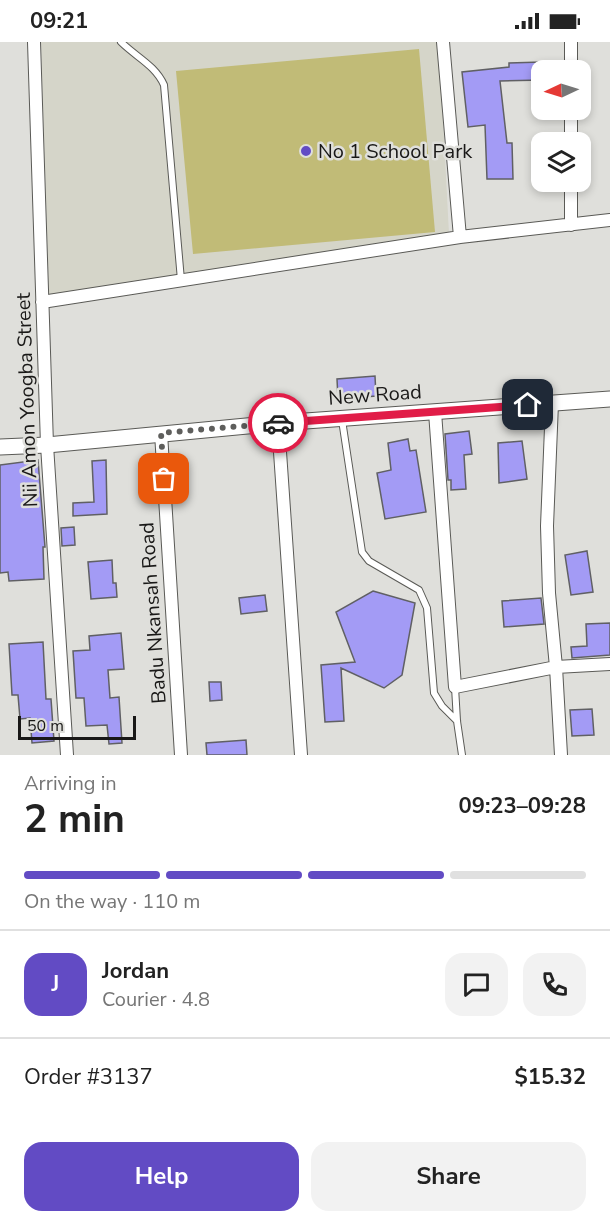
<!DOCTYPE html>
<meta charset="utf-8">
<style>
:root{--surface:#fff;--page:#f2f2f2;--text:#222;--muted:#767676;--line:#e0e0e0;--accent:#624bc4}
body{margin:0;font-family:"Nunito Sans",sans-serif;background:var(--page);color:var(--text);height:100vh;display:flex;flex-direction:column;font-size:22px;white-space:nowrap}
*{box-sizing:border-box;margin:0}
p{font-size:20px;color:var(--muted)}
.icon{flex:none;width:33px;height:33px;fill:none;stroke:currentColor;stroke-width:2;stroke-linecap:round;stroke-linejoin:round}
.map{position:relative;height:713px;overflow:hidden}
.drawer{display:flex;flex-direction:column;background:var(--surface);flex:1}
.drawer>*{flex:none}
.needle{width:39px;rotate:266deg}
.tools{position:absolute;left:531px;top:18px;display:grid;gap:12px}
.tools a{display:grid;place-items:center;width:60px;height:60px;border-radius:12px;background:var(--surface);box-shadow:0 3px 9px #0003;font-size:30px}
.scale{position:absolute;left:18px;bottom:15px;width:118px;box-sizing:border-box;padding-left:6px;border:3px solid #191817;border-top:0;font-size:16px;line-height:21px;white-space:nowrap;color:#191817;-webkit-text-stroke:4px #dfdfdb;paint-order:stroke}
.pin{position:absolute;display:grid;place-items:center;width:51px;height:51px;color:#fff;margin:-26px;border-radius:12px;box-shadow:0 3px 9px #0006}
.courier{position:absolute;display:grid;place-items:center;width:60px;height:60px;margin:-30px;border:4px solid #e11d48;border-radius:50%;background:#fff;color:#222;box-shadow:0 2px 8px #0007}
.head em{font-style:normal;font-weight:700}
.head div{display:flex;flex-direction:column-reverse}
.head{display:flex;align-items:center;justify-content:space-between;height:102px;padding:0 24px}
h1{font-size:39px;font-weight:700;line-height:45px}
.bar{display:grid;grid-template-columns:repeat(4,1fr);gap:9px 6px;align-content:center;height:72px;padding:0 24px}
.bar i{height:8px;border-radius:4px;background:var(--line)}
.bar .on{background:var(--accent)}
.bar p{grid-column:span 4}
.line{display:flex;align-items:center;gap:15px;padding:0 24px;border-top:2px solid var(--line)}
.line div{flex:1}
.round{display:grid;place-items:center;flex:none;width:63px;height:63px;border-radius:18px;background:var(--page)}
.primary-button{display:flex;gap:12px;margin-top:auto;padding:12px 24px}
.primary-button a{flex:1;height:69px;border-radius:18px;background:var(--accent);color:#fff;font-size:24px;font-weight:700;line-height:69px;text-align:center}
.primary-button a+a{background:var(--page);color:var(--text)}
.status{display:flex;justify-content:space-between;align-items:center;height:42px;padding:0 30px;background:var(--surface);direction:ltr}
.status svg{height:16px;fill:currentColor}
.map>svg:first-child{display:block}
.built{fill:#d5d5c9}
.green{fill:#c1bb77}
.building{fill:#a39bf5;stroke:#606064;stroke-width:1.5}
.lines{fill:none;stroke-linecap:round;stroke-linejoin:round}
.service-casing{stroke:#5a5a56;stroke-width:8}
.minor-casing{stroke:#5a5a56;stroke-width:14}
.tertiary-casing{stroke:#5a5a56;stroke-width:17}
.service{stroke:#fff;stroke-width:6}
.minor{stroke:#fff;stroke-width:12}
.tertiary{stroke:#fff;stroke-width:15}
.done{stroke:#5e5e5c;stroke-width:6;stroke-dasharray:0 10.8}
.route{stroke:#e11d48;stroke-width:8}
.poi-dot{fill:#624bc4;stroke:#dfdfdb;stroke-width:2}
.labels{text-anchor:middle;dominant-baseline:central;stroke-width:5;stroke-linejoin:round;paint-order:stroke}
.poi-label{font-size:20px;fill:#191817;stroke:#dfdfdb;text-anchor:start}
.street-label{font-size:20px;fill:#191817;stroke:#dfdfdb}
</style>
<div class="status"><b>09:21</b><svg viewBox="0 0 49 12"><path d="M0 12V9h3v3zM5 12V6h3v6zM10 12V3h3v9zM15 12V0h3v12zM26 1h20v11H26zM47 4h2v5h-2z"/></svg></div>
<div class="map">
<svg width="610" height="713" viewBox="0 0 610 713">
<rect width="100%" height="100%" fill="#dfdfdb"/>
<!-- built -->
<path class="built" d="M41 0H439L449 192 49 254Z"/>
<!-- green -->
<path class="green" d="M419 7 435 190 193 212 176 29Z"/>
<!-- building -->
<path class="building" d="M542 20V38L500 39 507 101H512L513 137H487L485 83 468 85 462 30 509 25V21Z
M375 334 376 354 338 357 337 337Z
M469 389 472 412 464 413 466 447 451 448V438H448L445 392Z
M408 397 410 409 416 408 426 470 385 477 377 431 391 428 388 401Z
M522 399 527 437 499 441 498 401Z
M38 418 45 505H43L44 537 9 539 8 530 0 531V423Z
M106 418 107 472 73 474V461L94 460 92 419Z
M74 485 75 503 62 504 61 486Z
M587 509 593 550 571 553 565 513Z
M112 518 113 541H116L117 555 91 557 88 520Z
M373 549 415 561 402 633 384 646 341 626 344 679 325 680 321 623 355 620 336 570Z
M265 553 267 569 241 572 239 556Z
M541 556 544 582 504 585 502 559Z
M610 581V613L572 616 571 605 587 604 586 582Z
M121 591 124 627 108 628 110 656 119 655 122 701 109 702 107 683 86 684 84 656H76L73 609 90 608 89 594Z
M43 600 46 657H51L54 699 32 701 30 676 20 677 18 653H12L9 602Z
M209 640H221L222 658 210 659Z
M592 667 594 693 572 694 570 668Z
M246 698 247 713H207L206 701Z"/>
<g class="lines">
<defs>
<path id="service" d="M121 0C136 15 155 23 164 43L181 238
M342 378 362 510 369 519 419 548 427 566 434 651 442 664 457 679
M455 645 457 679 462 713"/>
<path id="minor" d="M34 0 47 403 67 713
M443 0 460 195
M571 0V28
M571 68V100
M571 140V183
M42 260 460 195 610 178
M552 361 547 484 549 551 556 625 561 713
M435 370 455 645 556 625 610 622
M278 381 301 713
M161 391 181 713"/>
<path id="tertiary" d="M0 405 47 403 278 381 610 357"/>
</defs>
<!-- service casing -->
<use href="#service" class="service-casing"/>
<!-- minor casing -->
<use href="#minor" class="minor-casing"/>
<!-- tertiary casing -->
<use href="#tertiary" class="tertiary-casing"/>
<!-- service -->
<use href="#service" class="service"/>
<!-- minor -->
<use href="#minor" class="minor"/>
<!-- tertiary -->
<use href="#tertiary" class="tertiary"/>
</g>
<g class="lines">
<!-- done -->
<path class="done" d="M164 437 161 391 278 381"/>
<!-- route -->
<path class="route" d="M278 381 528 363"/>
</g>
<!-- markers -->
<circle class="poi-dot" cx="306" cy="109" r="6"/>
<g class="labels">
<!-- poi labels -->
<g class="poi-label">
<text x="318" y="109">No 1 School Park</text>
</g>
<!-- street labels -->
<g class="street-label">
<text transform="translate(375 353) rotate(-4)">New Road</text>
<text transform="translate(27 358) rotate(-92)">Nii Amon Yoogba Street</text>
<text transform="translate(153 571) rotate(-94)">Badu Nkansah Road</text>
</g>
</g>
</svg>
<div class="tools">
<a><svg class="needle" viewBox="-14 -14 28 28"><path d="M0-13l5 13h-10z" fill="#e53935"/><path d="M0 13l5-13h-10z" fill="#767676"/></svg></a>
<a><svg class="icon" aria-label="layers" viewBox="0 0 24 24"><path d="M12 4l9 5-9 5-9-5zM3 14l9 5 9-5"/></svg></a>
</div>
<div class="scale">50 m</div>
<div class="pin" style="left:164px;top:437px;background:#ea580c"><svg class="icon" aria-label="bag" viewBox="0 0 24 24"><path d="M5 8h14l-1 12H6zM9 8a3 3 0 0 1 6 0"/></svg></div>
<div class="pin" style="left:528px;top:363px;background:#1f2937"><svg class="icon" aria-label="home" viewBox="0 0 24 24"><path d="M3 11l9-7 9 7M6 9v11h12V9"/></svg></div>
<div class="courier" style="left:278px;top:381px"><svg class="icon" aria-label="car" viewBox="0 0 24 24"><path d="M5 17H2v-5l4-1 3-4h7l3 4 3 1v5h-3M9 17h6M6 11h13"/><circle cx="7" cy="17" r="2"/><circle cx="17" cy="17" r="2"/></svg></div>
</div>
<section class="drawer">
<div class="head"><div><h1>2 min</h1><p>Arriving in</p></div><em>09:23–09:28</em></div>
<div class="bar"><i class="on"></i><i class="on"></i><i class="on"></i><i></i><p>On the way · 110 m</p></div>
<div class="line" style="height:108px"><b class="round" style="background:var(--accent);color:#fff">J</b><div><b>Jordan</b><p>Courier · 4.8</p></div><a class="round"><svg class="icon" aria-label="chat" viewBox="0 0 24 24"><path d="M4 5h16v11H9l-5 4z"/></svg></a><a class="round"><svg class="icon" aria-label="phone" viewBox="0 0 24 24"><path d="M5 4h4l2 5-3 2q2 4 5 5l2-3 5 2v4C11 20 4 13 5 4z"/></svg></a></div>
<div class="line" style="height:78px"><div>Order #3137</div><b>$15.32</b></div>
<div class="primary-button"><a>Help</a><a>Share</a></div>
</section>
